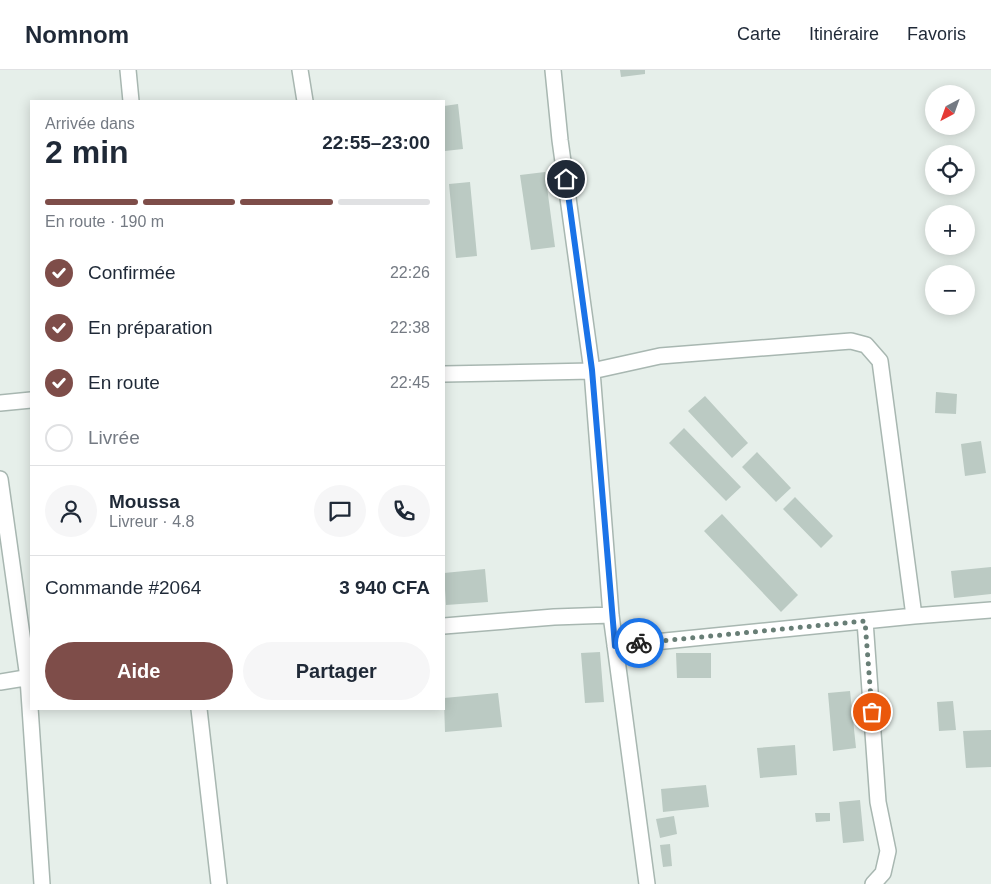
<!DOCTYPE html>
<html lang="fr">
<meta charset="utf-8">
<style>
:root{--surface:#fff;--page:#f6f6f7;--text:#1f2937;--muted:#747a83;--line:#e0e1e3;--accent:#7e4d49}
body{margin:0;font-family:Arial,sans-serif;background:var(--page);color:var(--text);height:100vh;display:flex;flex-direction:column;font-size:19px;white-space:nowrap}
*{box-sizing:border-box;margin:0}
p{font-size:16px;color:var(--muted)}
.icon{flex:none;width:28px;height:28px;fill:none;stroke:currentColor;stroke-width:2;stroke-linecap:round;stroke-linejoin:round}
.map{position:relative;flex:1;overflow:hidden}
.sheet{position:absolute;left:30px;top:30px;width:415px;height:610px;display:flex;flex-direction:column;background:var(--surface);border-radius:0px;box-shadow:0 2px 12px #0003}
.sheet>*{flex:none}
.needle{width:32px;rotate:221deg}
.tools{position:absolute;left:925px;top:15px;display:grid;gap:10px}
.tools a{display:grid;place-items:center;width:50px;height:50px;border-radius:50%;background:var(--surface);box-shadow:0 2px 12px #0003;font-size:25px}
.pin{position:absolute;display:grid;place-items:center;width:42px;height:42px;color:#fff;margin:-21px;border:2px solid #fff;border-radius:50%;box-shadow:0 1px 5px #0007}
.courier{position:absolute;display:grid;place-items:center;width:50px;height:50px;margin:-25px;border:4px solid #1a73e8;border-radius:50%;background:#fff;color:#222;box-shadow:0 1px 6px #0007}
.summary em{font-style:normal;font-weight:700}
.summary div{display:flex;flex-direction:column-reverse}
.summary{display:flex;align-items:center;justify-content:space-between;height:85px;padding:0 15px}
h1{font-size:32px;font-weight:700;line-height:38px}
.bar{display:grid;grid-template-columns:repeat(4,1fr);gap:8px 5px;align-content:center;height:60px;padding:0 15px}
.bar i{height:6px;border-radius:4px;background:var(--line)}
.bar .active{background:var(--accent)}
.bar p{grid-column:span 4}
.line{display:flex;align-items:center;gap:12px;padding:0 15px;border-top:1px solid var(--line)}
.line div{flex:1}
.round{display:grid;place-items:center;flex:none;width:52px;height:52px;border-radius:26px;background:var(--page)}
ol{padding:0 15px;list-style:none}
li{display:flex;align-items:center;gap:15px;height:55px}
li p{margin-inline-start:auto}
li .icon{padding:5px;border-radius:50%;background:var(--accent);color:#fff;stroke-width:4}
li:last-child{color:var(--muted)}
li i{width:28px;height:28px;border:2px solid var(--line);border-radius:50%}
.button{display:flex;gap:10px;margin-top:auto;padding:10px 15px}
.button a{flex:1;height:58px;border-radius:30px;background:var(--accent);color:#fff;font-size:20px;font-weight:700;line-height:58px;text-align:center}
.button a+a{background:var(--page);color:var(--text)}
header{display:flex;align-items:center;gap:30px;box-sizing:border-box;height:70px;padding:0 25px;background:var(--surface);border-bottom:1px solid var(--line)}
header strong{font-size:24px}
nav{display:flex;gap:28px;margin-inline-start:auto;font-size:18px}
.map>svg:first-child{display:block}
.building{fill:#bbcac3}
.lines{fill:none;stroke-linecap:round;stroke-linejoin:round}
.street-casing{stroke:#a8b7b1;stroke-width:18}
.street{stroke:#fff;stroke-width:15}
.done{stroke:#687e76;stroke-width:5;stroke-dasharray:0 9}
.route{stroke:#1a73e8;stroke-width:6}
</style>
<header>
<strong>Nomnom</strong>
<nav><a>Carte</a><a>Itinéraire</a><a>Favoris</a></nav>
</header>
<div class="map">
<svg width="991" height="814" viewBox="0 0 991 814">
<rect width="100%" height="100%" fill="#e6efea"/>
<!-- building -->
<path class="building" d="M620 0H645V4L621 7Z
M458 34 463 79 445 81 444 36Z
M545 102 555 177 531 180 520 105Z
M470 112 477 186 456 188 449 114Z
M936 322 957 324 956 344 935 343Z
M705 326 748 373 732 388 688 341Z
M684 358 741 417 726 431 669 373Z
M981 371 986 403 965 406 961 374Z
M757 382 791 418 776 432 742 397Z
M795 427 833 466 821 478 783 439Z
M722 444 798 525 781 542 704 461Z
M991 497V524L954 528 951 501Z
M485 499 488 532 446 535 444 503Z
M600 582 604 632 585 633 581 583Z
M676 583H711V608H677Z
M850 621 856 678 833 681 828 623Z
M498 623 502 657 445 662 444 628Z
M953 631 956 660 939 661 937 632Z
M991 660V697L966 698 963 661Z
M795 675 797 705 760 708 757 678Z
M706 715 709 737 663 742 661 719Z
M860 730 864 771 843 773 839 732Z
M815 743H830V751L816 752Z
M674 746 677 764 660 768 656 749Z
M670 774 672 796 663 797 660 775Z"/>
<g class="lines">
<defs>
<path id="street" d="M128 0 131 31
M300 0 305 31
M553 0 560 70 592 301 611 545 647 814
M444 304 592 301 660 286 851 271 866 275 880 291 914 546
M0 333 31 330
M0 409 28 608 42 814
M865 551 878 732 888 781 883 803 873 814
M444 556 554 547 611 545
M615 576 914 546 991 540
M0 612 31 607
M199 639 219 814"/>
</defs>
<!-- street casing -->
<use href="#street" class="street-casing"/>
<!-- street -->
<use href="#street" class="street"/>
</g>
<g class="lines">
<!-- done -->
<path class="done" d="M639 573 865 551 872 642"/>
<!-- route -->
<path class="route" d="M566 109 592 300 615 576 639 573"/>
</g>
</svg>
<div class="tools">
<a><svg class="needle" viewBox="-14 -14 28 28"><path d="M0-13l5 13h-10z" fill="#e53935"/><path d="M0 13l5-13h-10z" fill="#747a83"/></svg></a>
<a><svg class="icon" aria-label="locate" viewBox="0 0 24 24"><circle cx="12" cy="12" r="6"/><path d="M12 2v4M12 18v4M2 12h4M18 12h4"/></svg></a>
<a>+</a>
<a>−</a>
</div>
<div class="pin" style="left:872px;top:642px;background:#ea580c"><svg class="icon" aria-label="bag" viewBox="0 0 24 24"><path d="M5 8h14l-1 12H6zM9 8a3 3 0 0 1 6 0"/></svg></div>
<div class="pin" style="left:566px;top:109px;background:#1f2937"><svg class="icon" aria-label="home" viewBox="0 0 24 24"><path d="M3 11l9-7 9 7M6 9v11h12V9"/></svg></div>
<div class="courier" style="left:639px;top:573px"><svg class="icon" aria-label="bike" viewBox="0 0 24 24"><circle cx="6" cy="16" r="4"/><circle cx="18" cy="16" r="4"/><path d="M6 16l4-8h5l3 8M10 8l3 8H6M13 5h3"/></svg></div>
<section class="sheet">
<div class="summary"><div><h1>2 min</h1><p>Arrivée dans</p></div><em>22:55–23:00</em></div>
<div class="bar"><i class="active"></i><i class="active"></i><i class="active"></i><i></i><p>En route · 190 m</p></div>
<ol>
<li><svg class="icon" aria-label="check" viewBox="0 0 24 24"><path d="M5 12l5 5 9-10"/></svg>Confirmée<p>22:26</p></li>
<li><svg class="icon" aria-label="check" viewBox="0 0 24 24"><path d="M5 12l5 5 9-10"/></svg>En préparation<p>22:38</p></li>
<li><svg class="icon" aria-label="check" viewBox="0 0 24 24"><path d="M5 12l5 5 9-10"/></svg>En route<p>22:45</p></li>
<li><i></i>Livrée</li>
</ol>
<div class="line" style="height:90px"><a class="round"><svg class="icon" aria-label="person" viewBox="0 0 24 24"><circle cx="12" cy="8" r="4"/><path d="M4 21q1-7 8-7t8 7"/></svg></a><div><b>Moussa</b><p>Livreur · 4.8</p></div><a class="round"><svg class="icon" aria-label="chat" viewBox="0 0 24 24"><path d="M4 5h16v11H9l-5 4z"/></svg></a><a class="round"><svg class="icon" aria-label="phone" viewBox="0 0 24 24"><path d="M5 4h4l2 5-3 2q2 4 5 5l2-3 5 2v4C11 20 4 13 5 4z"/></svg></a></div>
<div class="line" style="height:65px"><div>Commande #2064</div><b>3 940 CFA</b></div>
<div class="button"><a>Aide</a><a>Partager</a></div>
</section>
</div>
